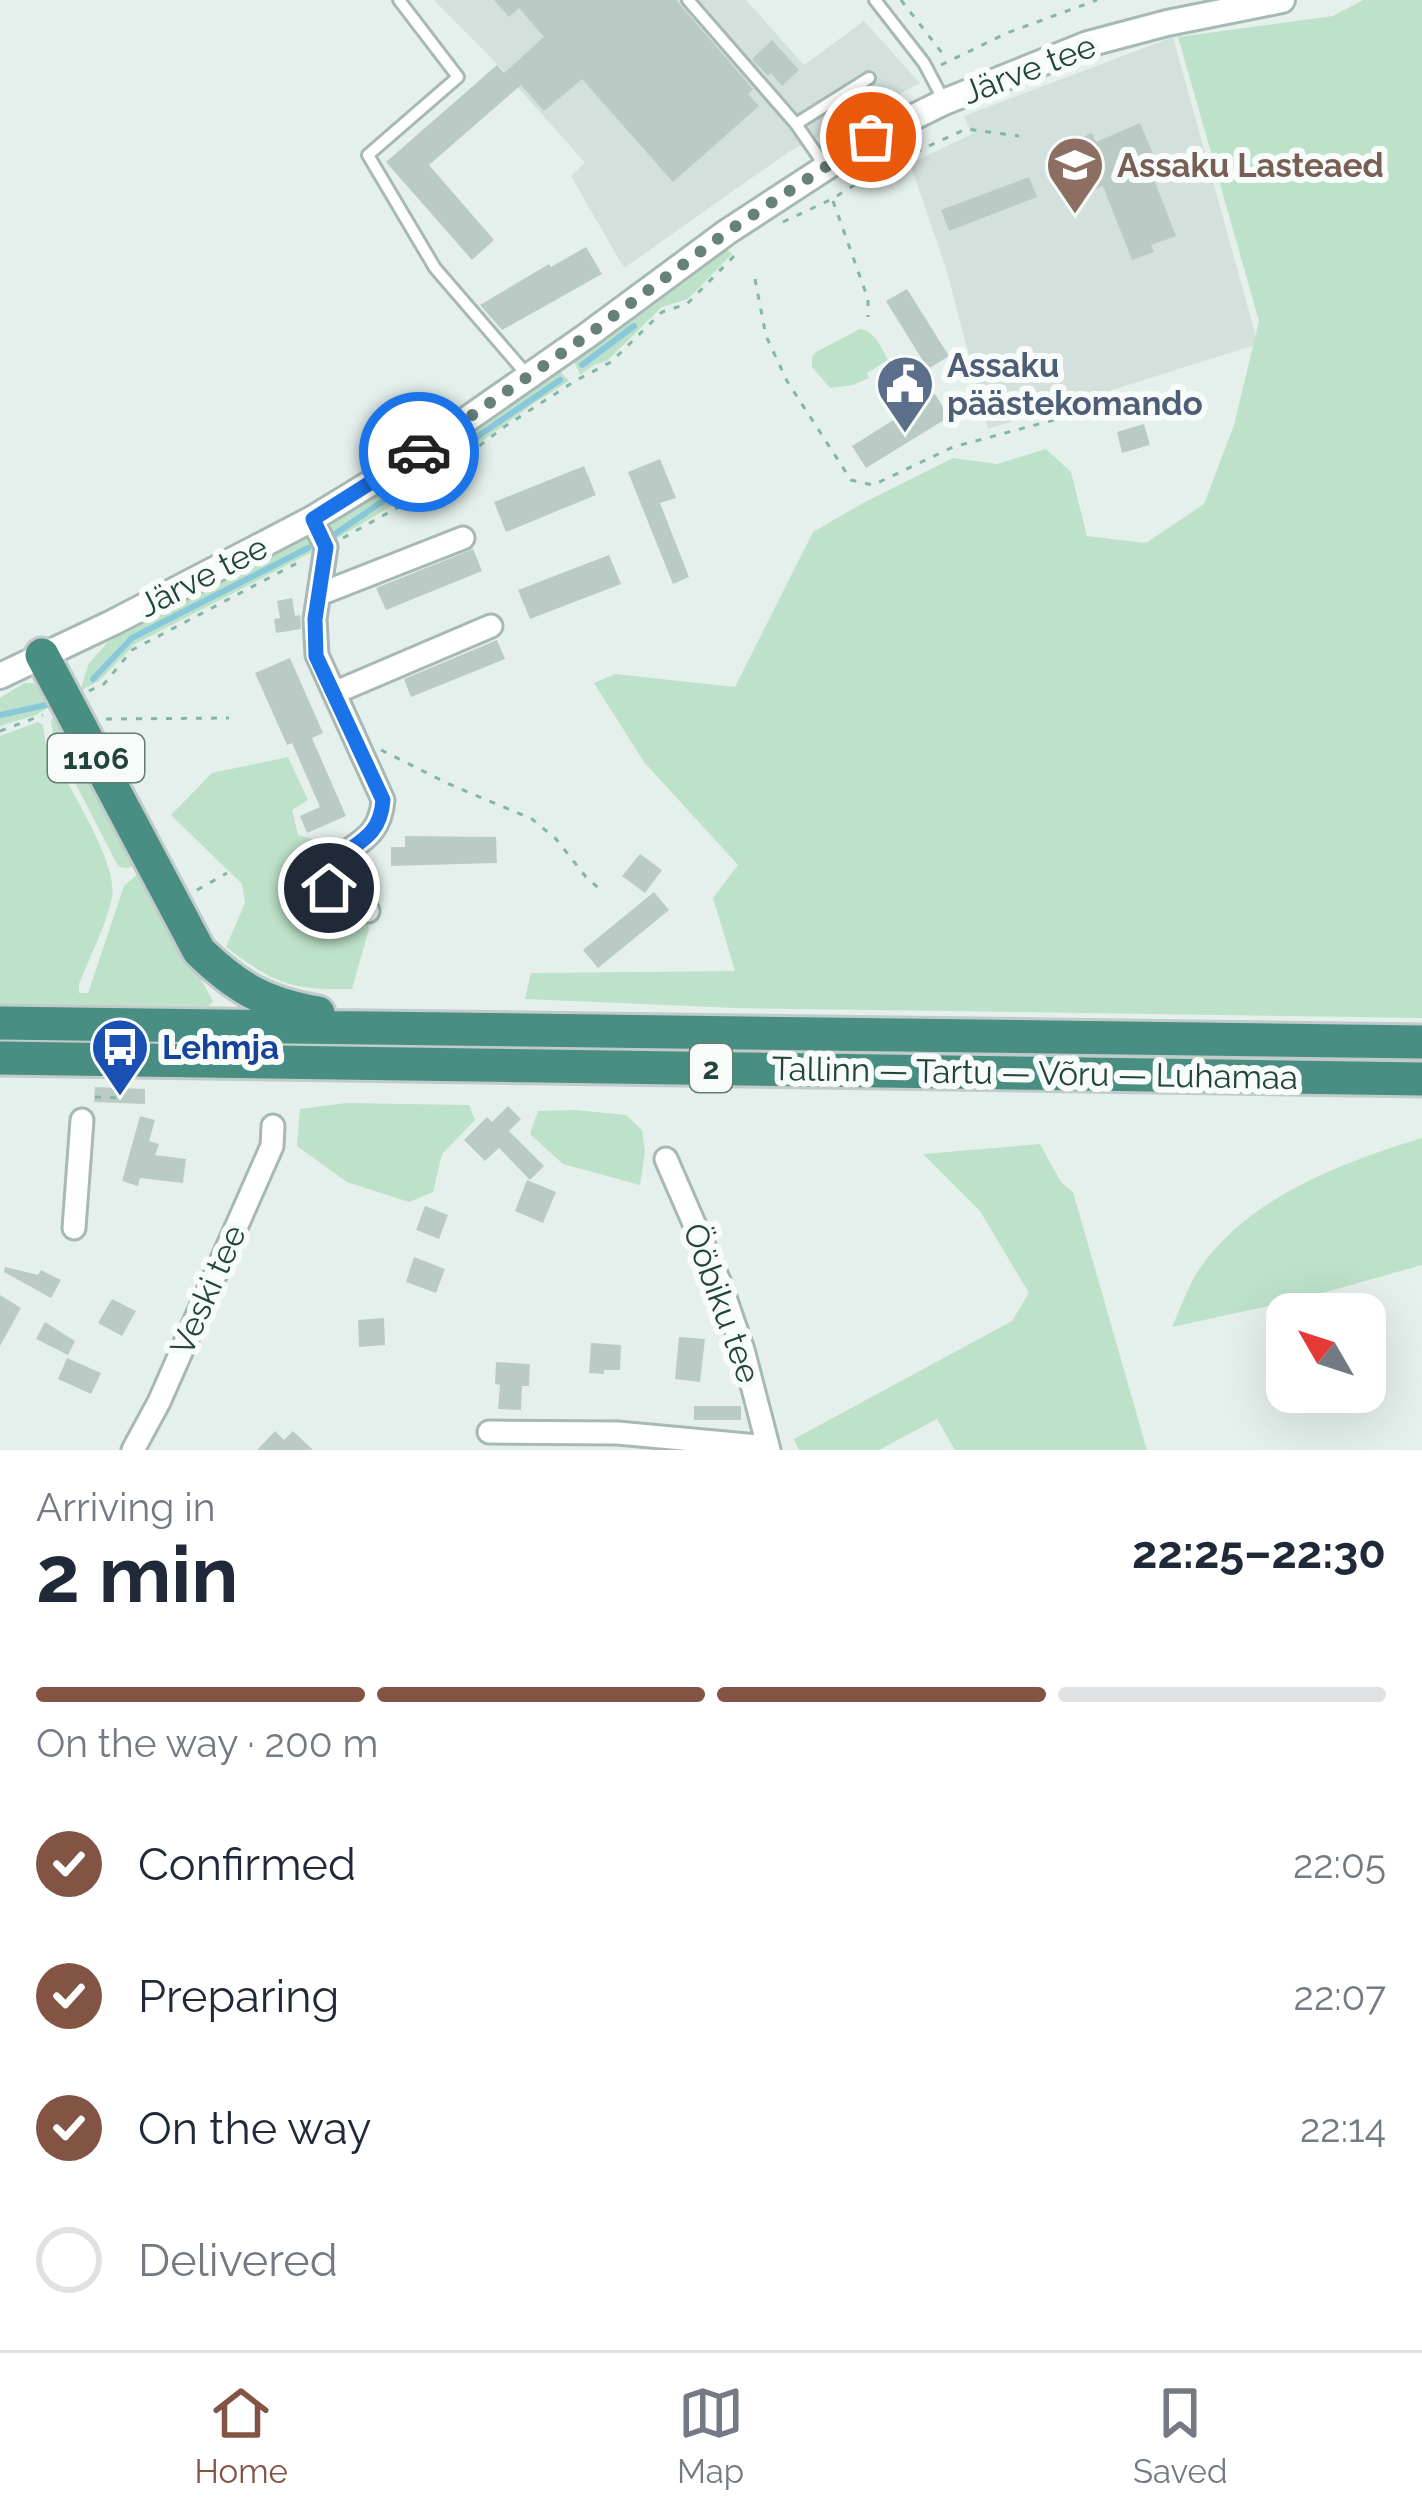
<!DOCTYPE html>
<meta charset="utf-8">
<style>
:root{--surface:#fff;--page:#f6f6f7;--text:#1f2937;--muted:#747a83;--line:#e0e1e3;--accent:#835444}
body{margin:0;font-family:Raleway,sans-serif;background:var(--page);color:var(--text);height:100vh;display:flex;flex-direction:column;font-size:45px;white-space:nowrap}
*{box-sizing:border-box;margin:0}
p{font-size:39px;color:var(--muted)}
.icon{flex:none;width:66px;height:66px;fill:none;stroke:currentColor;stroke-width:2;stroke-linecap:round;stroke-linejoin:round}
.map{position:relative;height:1450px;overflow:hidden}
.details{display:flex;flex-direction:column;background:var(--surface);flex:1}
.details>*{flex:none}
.needle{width:78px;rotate:309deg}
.controls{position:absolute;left:1266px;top:1293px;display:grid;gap:24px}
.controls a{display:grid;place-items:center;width:120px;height:120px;border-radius:24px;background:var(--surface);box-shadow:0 12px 48px #0002;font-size:60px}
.pin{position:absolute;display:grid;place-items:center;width:102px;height:102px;color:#fff;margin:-51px;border:6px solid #fff;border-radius:50%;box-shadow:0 3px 12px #0007}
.courier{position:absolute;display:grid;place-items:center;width:120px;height:120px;margin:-60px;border:9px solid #1a73e8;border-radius:50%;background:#fff;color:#222;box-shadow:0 3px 15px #0007}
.summary em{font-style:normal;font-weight:700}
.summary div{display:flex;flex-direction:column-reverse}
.summary{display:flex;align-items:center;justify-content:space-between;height:204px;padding:0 36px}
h1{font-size:78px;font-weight:700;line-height:90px}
.bar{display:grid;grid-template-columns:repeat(4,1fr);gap:18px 12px;align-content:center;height:144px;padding:0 36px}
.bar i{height:15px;border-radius:9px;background:var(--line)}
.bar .current{background:var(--accent)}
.bar p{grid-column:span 4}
ol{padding:0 36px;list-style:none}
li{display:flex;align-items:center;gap:36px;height:132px}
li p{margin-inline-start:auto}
li .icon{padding:12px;border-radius:50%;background:var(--accent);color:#fff;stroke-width:4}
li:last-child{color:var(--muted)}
li i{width:66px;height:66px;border:6px solid var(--line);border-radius:50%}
.menu{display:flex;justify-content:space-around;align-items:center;height:168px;border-top:3px solid var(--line);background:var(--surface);font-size:33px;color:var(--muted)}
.menu a{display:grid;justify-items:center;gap:6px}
.menu .current{color:var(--accent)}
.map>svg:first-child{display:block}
.built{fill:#d3e0db}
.green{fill:#bde2c9}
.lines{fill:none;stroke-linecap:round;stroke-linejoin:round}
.stream{stroke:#89c8d9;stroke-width:6}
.building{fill:#bacbc5}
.service-casing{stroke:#a7b9b4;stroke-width:16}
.minor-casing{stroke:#a7b9b4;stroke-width:27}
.tertiary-casing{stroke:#a7b9b4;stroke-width:30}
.trunk-casing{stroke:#c1cbc9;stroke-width:39}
.path{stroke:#83b6a9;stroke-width:3;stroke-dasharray:6 9;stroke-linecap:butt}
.service{stroke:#fff;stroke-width:10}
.minor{stroke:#fff;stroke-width:21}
.tertiary{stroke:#fff;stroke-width:24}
.trunk{stroke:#488e82;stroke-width:33}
.done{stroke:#66807a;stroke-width:12;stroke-dasharray:0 21.6}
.route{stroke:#1a73e8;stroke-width:15}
.labels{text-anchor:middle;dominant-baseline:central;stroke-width:12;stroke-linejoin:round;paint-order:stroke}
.shield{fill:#f7fbf9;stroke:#627b75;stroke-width:3}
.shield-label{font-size:30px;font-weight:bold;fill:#22443d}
.street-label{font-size:33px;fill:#22443d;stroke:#f7fbf9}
.education-label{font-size:33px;font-weight:bold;fill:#785e54;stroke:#f7fbf9;text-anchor:start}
.service-label{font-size:33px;font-weight:bold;fill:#4e5e75;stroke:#f7fbf9;text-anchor:start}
.transit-label{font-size:33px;font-weight:bold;fill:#164399;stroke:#f7fbf9;text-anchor:start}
</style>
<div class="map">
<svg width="1422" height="1450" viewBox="0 0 1422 1450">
<rect width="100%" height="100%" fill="#e5f0ec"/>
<!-- built -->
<path class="built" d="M434 0H746L804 65 864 21 920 83 787 153 624 268 571 176 585 163 500 67Z
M1173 37 1258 344 988 429 946 268 910 164 972 134 964 116Z"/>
<!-- green -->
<path class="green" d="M1363 0H1422V1018L736 1008 525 999 531 973 735 971 713 898 738 865 644 762 594 683 615 674 735 687 813 532 863 503 953 458 997 464 1046 449 1071 472 1087 536 1146 543 1204 504 1234 425 1259 321 1178 37 1333 16Z
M722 250H728L732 254 688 299 662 307 607 361 594 365 580 375 574 361 579 354Z
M860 329C876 332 881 347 888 360L867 373 869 378 853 385 830 388 812 367V357L816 352Z
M560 371 569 381 533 404 398 502 331 542 329 529 339 515 394 483Z
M312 535 320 548 135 644 99 681 80 691 89 663 108 642 303 536Z
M24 683H33L54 704 36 715 0 726V698Z
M55 715 137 863 129 868 120 867 117 864 55 744 51 721Z
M38 722 43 725 46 745C63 777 119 863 112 897 106 926 90 956 79 984V993H88L124 886 141 871 213 1001 209 1006 0 1004V736Z
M288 757 308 800 292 810 298 835 336 846 352 872 369 929 352 989C291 990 275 984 226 947L245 903 242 884 171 815 212 773Z
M346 1103 469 1105 475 1120 442 1154 433 1192 409 1202 347 1182 297 1146 300 1109Z
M575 1110 626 1115 642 1130 645 1152 640 1185 563 1164 530 1134 538 1111Z
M1422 1138V1265L1301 1299 1172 1327C1181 1308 1188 1285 1200 1268 1251 1196 1341 1163 1422 1138Z
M1040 1144 1061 1182 1073 1192 1147 1450H955L937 1419 879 1450H799L794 1439 1012 1321 1029 1293 980 1211 923 1154Z"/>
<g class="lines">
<!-- stream -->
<path class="stream" d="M582 365 634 326
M335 534 560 380
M93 679 132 638 308 548
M0 715 46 705"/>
</g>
<!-- building -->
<path class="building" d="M494 0H676L753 89 748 94 759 106 673 182 582 79 544 111 521 85 429 165 494 240 472 260 386 162 497 65 504 73 544 37 519 8 509 17Z
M772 40 799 70 782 86 771 73 768 76 752 59Z
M1140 123 1155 159 1147 162 1176 236 1151 245 1154 252 1132 260 1103 186 1079 196 1058 148 1092 133 1096 142Z
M1029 177 1037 197 949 231 941 210Z
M586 247 602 274 502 330 480 305 549 264 551 267Z
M907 289 949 356 928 369 886 301Z
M935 394 949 417 866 468 852 446Z
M1144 424 1150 445 1122 453 1117 432Z
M660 459 676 498 660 503 689 577 673 584 628 472Z
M584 466 596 495 506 532 494 502Z
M473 549 482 571 386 610 376 588Z
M609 555 621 584 530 619 518 590Z
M292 598 295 616 300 615 301 629 276 633 274 619 280 618 277 601Z
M497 640 505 659 411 697 404 679Z
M290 658 323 733 312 738 346 816 307 833 300 816 320 807 292 743 287 745 255 673Z
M405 836 496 837 497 863 391 866V847H405Z
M640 854 662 870 645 893 622 876Z
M654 892 669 910 598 968 583 950Z
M95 1087 145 1089V1104L94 1102Z
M508 1106 521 1119 509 1131 544 1166 530 1180 499 1148 485 1161 464 1140 487 1117 492 1122Z
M140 1116 155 1120 149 1141 159 1144 155 1155 186 1159 183 1183 140 1178 138 1186 122 1181Z
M527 1180 556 1192 543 1223 515 1211Z
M425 1206 448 1215 439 1239 416 1230Z
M414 1257 445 1269 436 1293 406 1282Z
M5 1267 38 1275 41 1270 61 1280 51 1298 4 1272Z
M0 1295 21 1308 0 1346Z
M112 1299 136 1311 122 1336 98 1323Z
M384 1318 385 1345 359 1347 358 1320Z
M45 1322 75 1341 68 1355 36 1339Z
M679 1337 705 1339 700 1382 675 1379Z
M591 1343 621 1345 620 1370H604V1374L589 1373Z
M67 1358 101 1373 91 1394 58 1379Z
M496 1362 530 1364 529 1386H522L521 1410 498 1409 500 1385 495 1384Z
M694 1406H741V1420H694Z
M275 1431 284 1440 293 1431 313 1450H257Z"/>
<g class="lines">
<defs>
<path id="service" d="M399 0 458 77 368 155 435 268 528 376
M688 0 796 124 825 166
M875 0 924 63 943 99
M796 124 869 78"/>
<path id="minor" d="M312 519 326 547 315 619 317 655 383 800C380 840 354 842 329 866 329 900 338 902 368 911
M320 594 463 538
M334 693 491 626
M666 1159 720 1283 743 1350 769 1450
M74 1228 82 1120
M489 1432 618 1433 768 1447
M133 1450 159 1402 272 1146 273 1126"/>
<path id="tertiary" d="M0 676 114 622 312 519 410 459 585 337 727 232 871 138 944 102 1088 44 1167 23 1282 0"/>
<path id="trunk" d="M42 655 199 951C237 988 265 1004 318 1013
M0 1023 1422 1042
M0 1058 1422 1079"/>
</defs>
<!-- service casing -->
<use href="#service" class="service-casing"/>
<!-- minor casing -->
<use href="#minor" class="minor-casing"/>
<!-- tertiary casing -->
<use href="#tertiary" class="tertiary-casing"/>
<!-- trunk casing -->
<use href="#trunk" class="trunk-casing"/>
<!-- path -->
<path class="path" d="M901 0 946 58
M941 65 1007 33 1097 0
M833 201 868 299V317
M783 222 832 199 885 166 966 129 1019 136
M755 279 766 336 787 381 851 480 873 485 953 447 1080 413 1112 408
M343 538 402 505 504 427 575 381 611 362 662 312 687 304 740 250
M89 691 104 684 132 650 303 560
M106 719 229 718
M0 731 43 715
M381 750 449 784 532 819 556 839 586 877 604 893
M197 890 227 873
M95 1097 120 1098"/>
<!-- service -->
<use href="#service" class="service"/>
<!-- minor -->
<use href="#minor" class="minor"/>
<!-- tertiary -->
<use href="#tertiary" class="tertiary"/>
<!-- trunk -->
<use href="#trunk" class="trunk"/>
</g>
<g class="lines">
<!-- done -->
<path class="done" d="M419 452 585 337 727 232 871 137"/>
<!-- route -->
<path class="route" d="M329 888V866C354 842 380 840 383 800L316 656 315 619 326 547 313 519 419 452"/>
</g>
<!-- icons -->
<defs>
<symbol id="school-pin" viewBox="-11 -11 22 30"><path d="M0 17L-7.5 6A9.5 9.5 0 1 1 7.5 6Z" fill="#8d6e63" stroke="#f7fbf9"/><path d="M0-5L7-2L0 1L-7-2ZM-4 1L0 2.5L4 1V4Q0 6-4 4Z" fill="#fff"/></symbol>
<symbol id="civic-pin" viewBox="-11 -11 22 30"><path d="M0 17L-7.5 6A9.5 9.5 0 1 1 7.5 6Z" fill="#5c6f8a" stroke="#f7fbf9"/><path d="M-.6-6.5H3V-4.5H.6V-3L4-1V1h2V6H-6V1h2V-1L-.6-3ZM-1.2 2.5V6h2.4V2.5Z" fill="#fff"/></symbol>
<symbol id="bus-pin" viewBox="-11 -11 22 30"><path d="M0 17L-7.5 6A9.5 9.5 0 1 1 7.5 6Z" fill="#1a4fb4" stroke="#f7fbf9"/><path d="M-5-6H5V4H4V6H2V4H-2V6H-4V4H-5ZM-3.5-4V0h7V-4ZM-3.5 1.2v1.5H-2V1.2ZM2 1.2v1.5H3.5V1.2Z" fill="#fff"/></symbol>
</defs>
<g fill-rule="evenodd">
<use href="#school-pin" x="1042" y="132" width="66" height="90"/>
<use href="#civic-pin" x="872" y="351" width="66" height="90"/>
<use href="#bus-pin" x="87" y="1014" width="66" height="90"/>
</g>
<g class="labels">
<!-- shield labels -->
<g class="shield">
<rect x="48" y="734" width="96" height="48" rx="9"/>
<rect x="690" y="1044" width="42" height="48" rx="9"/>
</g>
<g class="shield-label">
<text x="96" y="758">1106</text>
<text x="711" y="1068">2</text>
</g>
<!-- street labels -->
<g class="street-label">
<text transform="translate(1029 69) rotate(-21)">Järve tee</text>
<text transform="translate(203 576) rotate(-27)">Järve tee</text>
<text transform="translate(1035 1073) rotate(1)">Tallinn — Tartu — Võru — Luhamaa</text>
<text transform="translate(208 1290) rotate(-66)">Veski tee</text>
<text transform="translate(722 1303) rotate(70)">Ööbiku tee</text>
</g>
<!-- education labels -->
<g class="education-label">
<text x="1117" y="165">Assaku Lasteaed</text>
</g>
<!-- service labels -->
<g class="service-label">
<text x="947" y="365">Assaku<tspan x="947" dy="38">päästekomando</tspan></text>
</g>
<!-- transit labels -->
<g class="transit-label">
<text x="162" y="1047">Lehmja</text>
</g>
</g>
</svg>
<div class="controls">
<a><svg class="needle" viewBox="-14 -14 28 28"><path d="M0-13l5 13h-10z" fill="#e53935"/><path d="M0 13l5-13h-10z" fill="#747a83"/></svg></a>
</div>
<div class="pin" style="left:871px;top:137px;background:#ea580c"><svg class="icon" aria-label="bag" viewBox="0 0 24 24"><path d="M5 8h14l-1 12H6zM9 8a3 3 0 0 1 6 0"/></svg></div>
<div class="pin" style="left:329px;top:888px;background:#1f2937"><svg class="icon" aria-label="home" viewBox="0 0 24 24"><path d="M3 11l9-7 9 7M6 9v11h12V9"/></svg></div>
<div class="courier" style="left:419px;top:452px"><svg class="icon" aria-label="car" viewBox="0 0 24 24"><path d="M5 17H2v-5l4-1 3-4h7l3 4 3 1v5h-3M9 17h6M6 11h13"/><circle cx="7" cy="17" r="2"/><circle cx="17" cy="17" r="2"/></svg></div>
</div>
<section class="details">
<div class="summary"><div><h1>2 min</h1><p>Arriving in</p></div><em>22:25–22:30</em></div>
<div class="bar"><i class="current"></i><i class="current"></i><i class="current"></i><i></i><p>On the way · 200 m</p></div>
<ol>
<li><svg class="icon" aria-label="check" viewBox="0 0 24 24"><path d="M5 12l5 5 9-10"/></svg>Confirmed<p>22:05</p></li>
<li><svg class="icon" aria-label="check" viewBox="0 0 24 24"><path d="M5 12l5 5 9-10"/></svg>Preparing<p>22:07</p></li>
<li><svg class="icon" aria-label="check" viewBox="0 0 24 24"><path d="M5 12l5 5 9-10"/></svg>On the way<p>22:14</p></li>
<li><i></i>Delivered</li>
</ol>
</section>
<nav class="menu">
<a class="current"><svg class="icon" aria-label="home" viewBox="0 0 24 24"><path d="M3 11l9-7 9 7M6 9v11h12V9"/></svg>Home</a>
<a><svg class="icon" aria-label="map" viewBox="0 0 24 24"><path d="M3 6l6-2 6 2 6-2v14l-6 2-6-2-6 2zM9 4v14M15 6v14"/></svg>Map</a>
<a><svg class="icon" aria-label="saved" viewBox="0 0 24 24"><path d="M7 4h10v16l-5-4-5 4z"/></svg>Saved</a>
</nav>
